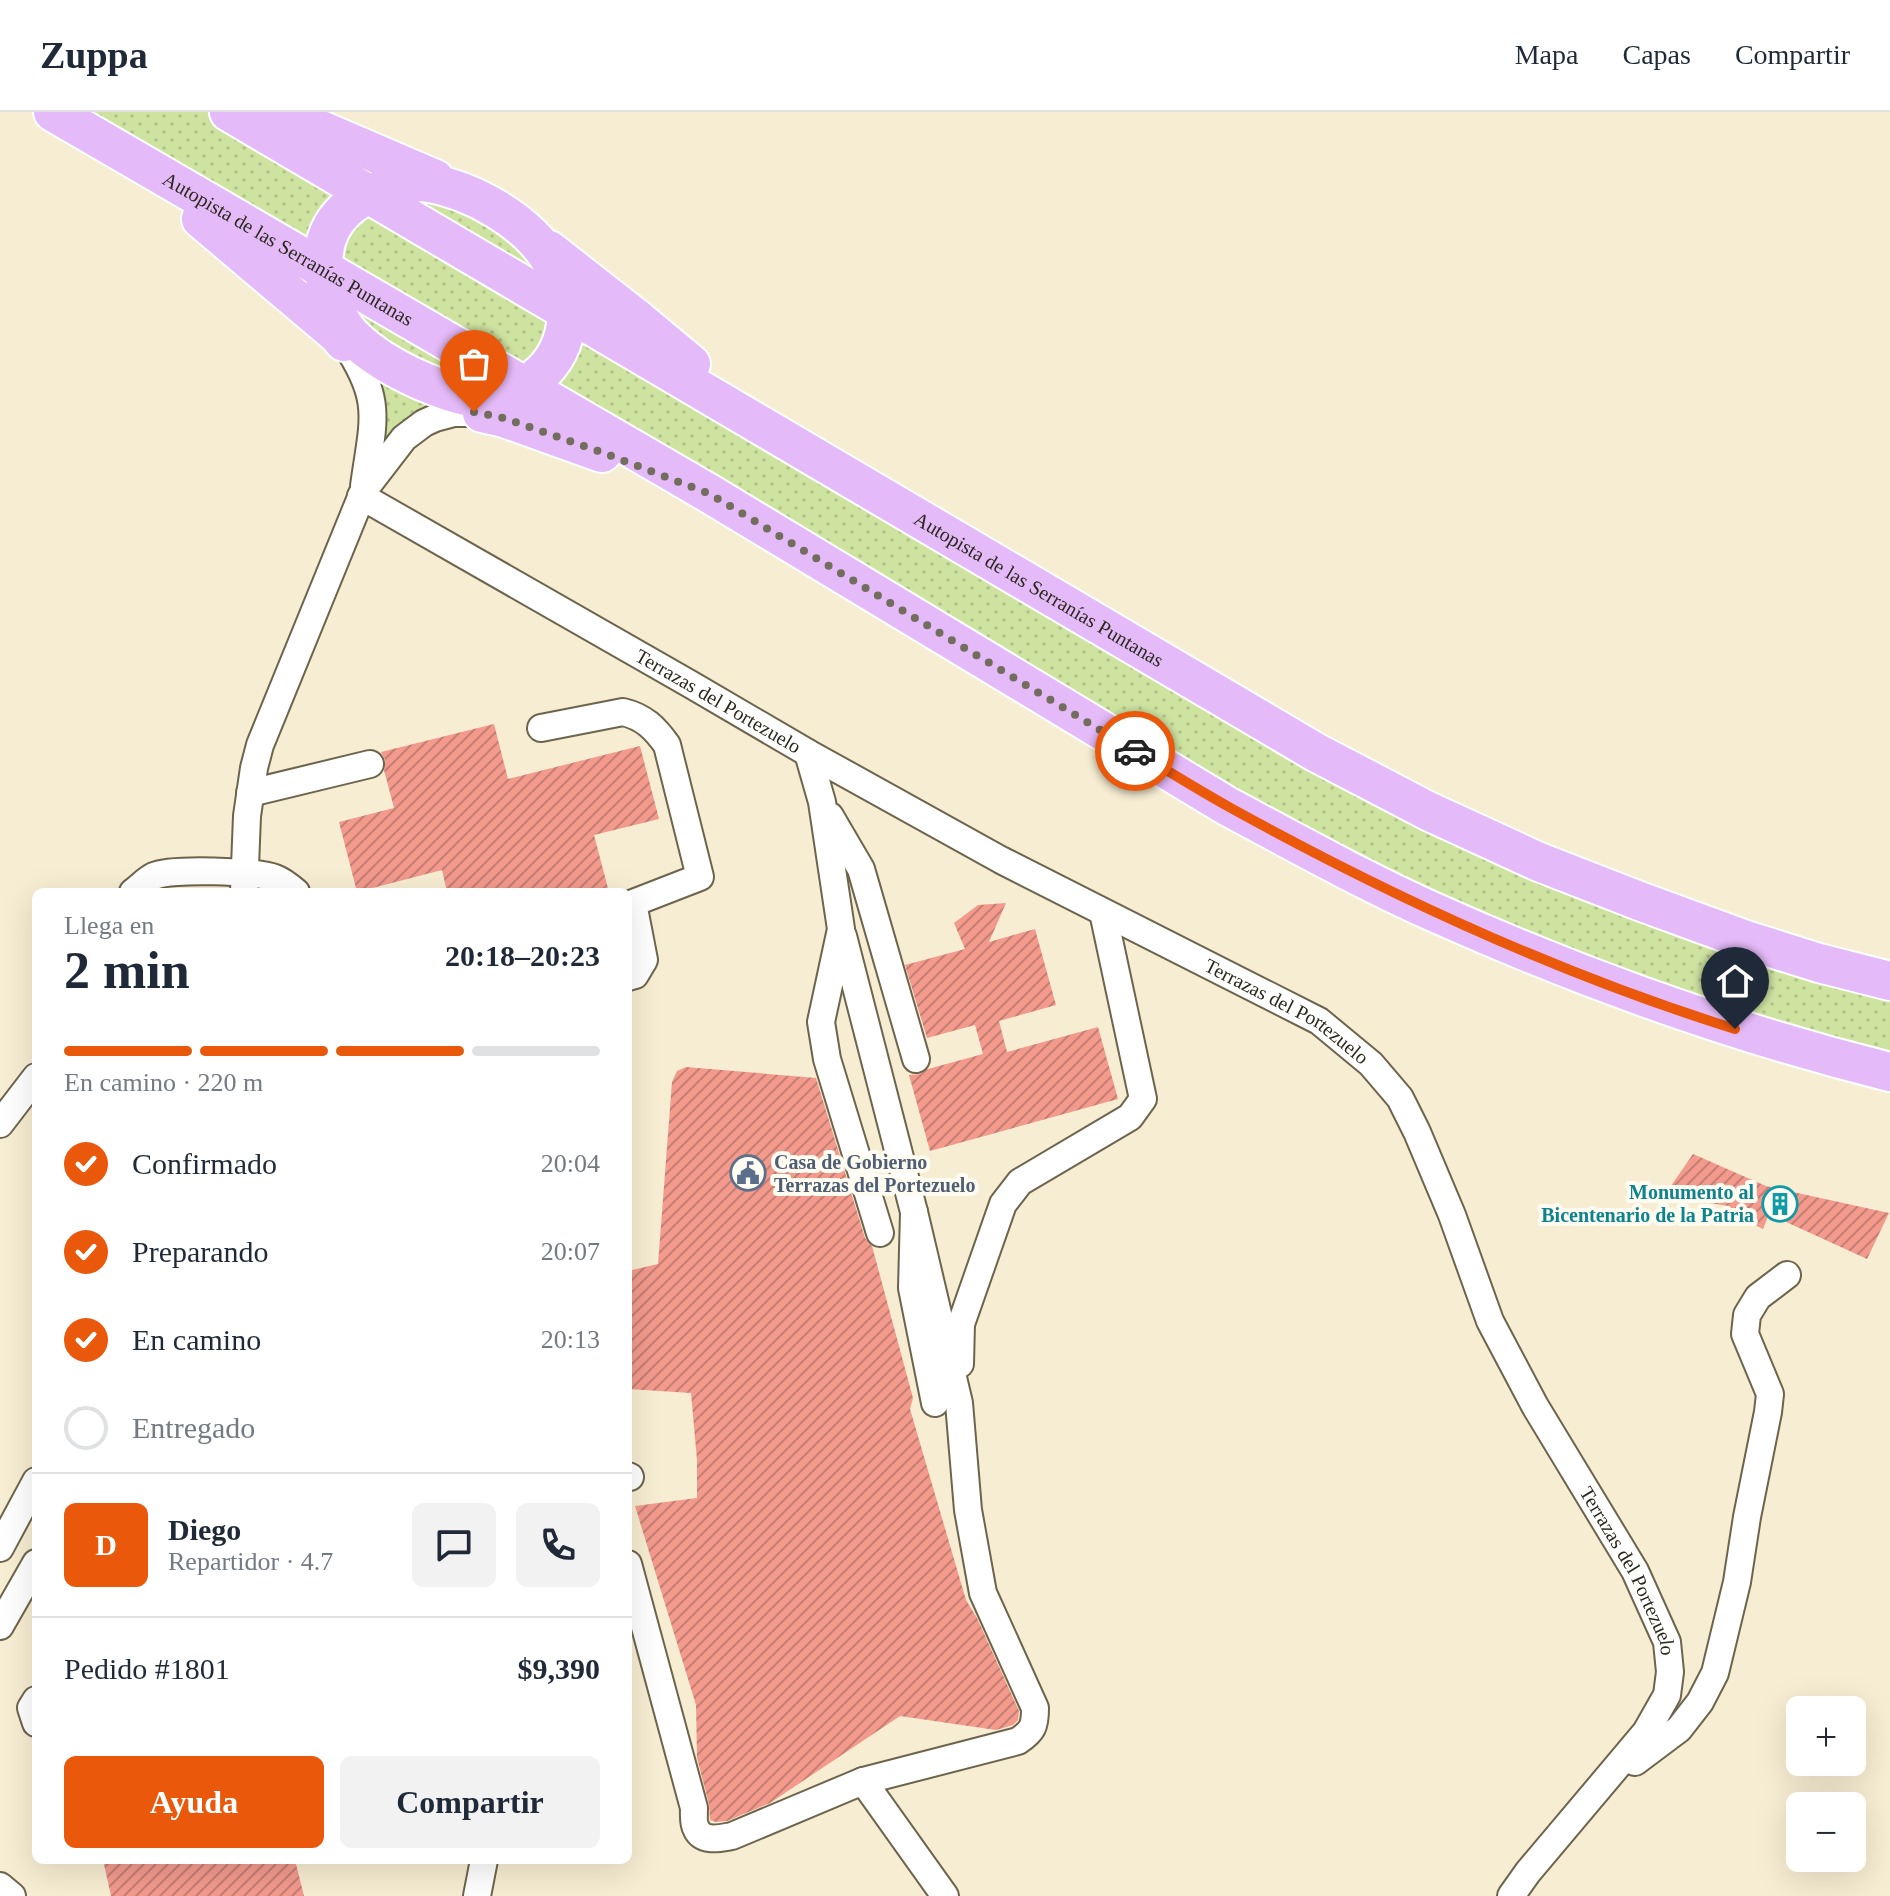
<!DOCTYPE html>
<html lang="es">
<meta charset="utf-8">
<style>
:root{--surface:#fff;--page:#f2f2f3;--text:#1f2937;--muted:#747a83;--line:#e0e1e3;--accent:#ea580c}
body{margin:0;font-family:"Times New Roman",serif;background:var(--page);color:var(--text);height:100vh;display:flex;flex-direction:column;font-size:30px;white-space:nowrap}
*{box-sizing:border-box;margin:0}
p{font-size:26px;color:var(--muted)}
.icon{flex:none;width:44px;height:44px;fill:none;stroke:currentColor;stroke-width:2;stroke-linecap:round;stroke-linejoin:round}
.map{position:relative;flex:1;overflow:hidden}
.panel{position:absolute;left:32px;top:776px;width:600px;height:976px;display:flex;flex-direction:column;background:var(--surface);border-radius:12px;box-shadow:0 8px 32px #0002}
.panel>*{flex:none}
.fabs{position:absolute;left:1786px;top:1584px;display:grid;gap:16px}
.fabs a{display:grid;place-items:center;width:80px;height:80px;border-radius:12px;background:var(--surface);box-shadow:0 8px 32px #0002;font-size:40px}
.pin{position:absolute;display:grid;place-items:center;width:68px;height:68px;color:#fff;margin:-82px -34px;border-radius:50% 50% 50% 0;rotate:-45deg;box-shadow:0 0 8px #0007}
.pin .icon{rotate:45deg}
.courier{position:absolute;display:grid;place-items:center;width:80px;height:80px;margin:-40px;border:6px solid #ea580c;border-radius:50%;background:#fff;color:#222;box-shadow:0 2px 10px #0007}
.summary em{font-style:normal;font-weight:700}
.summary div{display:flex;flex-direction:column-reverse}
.summary{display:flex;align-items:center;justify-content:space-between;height:136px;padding:0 32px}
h1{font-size:52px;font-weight:700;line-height:60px}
.bar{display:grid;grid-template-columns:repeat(4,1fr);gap:12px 8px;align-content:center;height:96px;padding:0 32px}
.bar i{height:10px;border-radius:6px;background:var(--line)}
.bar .selected{background:var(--accent)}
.bar p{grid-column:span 4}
.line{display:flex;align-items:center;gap:20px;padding:0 32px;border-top:2px solid var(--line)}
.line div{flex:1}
.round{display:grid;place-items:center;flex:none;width:84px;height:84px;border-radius:12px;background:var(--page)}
ol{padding:0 32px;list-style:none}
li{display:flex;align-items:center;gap:24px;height:88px}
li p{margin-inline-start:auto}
li .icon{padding:8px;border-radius:50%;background:var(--accent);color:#fff;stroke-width:4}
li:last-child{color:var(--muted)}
li i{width:44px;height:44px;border:4px solid var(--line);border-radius:50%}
.action{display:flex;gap:16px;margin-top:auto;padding:16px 32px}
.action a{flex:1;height:92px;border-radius:12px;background:var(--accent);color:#fff;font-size:32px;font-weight:700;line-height:92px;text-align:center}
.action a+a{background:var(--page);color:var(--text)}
header{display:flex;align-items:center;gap:48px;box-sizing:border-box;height:112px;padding:0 40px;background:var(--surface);border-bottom:2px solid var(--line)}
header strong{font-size:38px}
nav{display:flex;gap:44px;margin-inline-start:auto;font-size:28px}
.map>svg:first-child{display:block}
.grass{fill:url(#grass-dots)}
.building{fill:url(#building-hatch)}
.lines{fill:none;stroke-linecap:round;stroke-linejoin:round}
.minor-casing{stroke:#6c644c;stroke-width:30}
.highway-casing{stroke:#fff;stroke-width:42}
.minor{stroke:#fff;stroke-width:26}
.highway{stroke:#e5baf8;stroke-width:38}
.done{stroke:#726d5c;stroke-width:8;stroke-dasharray:0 14.4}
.route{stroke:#ea580c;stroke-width:10}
.labels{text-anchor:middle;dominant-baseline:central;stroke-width:8;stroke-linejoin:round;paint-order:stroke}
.street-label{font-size:20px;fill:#2b281d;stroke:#fefbf0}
.service-label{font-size:20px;font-weight:bold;fill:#4e5e75;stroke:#fefbf0;text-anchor:start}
.culture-label{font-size:20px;font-weight:bold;fill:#0d838f;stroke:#fefbf0;text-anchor:end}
</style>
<header>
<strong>Zuppa</strong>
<nav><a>Mapa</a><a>Capas</a><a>Compartir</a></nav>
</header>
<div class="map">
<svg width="1890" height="1784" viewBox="0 0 1890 1784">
<defs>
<pattern id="grass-dots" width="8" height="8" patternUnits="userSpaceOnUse" patternTransform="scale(2)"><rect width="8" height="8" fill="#cfe3a1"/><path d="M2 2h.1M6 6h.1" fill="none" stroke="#b2c38a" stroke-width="1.8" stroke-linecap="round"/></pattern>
<pattern id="building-hatch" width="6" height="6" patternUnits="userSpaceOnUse" patternTransform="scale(2)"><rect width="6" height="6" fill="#f39a8d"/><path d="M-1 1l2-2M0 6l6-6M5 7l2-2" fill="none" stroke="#c57e73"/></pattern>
</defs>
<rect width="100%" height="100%" fill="#f7edd2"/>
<!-- grass -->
<path class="grass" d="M78 0H207L349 83 314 139Z
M405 84 490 103 552 175Z
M358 99 554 204 530 258 333 150Z
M339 181 493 271 483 275 392 243Z
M589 223 1178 577 1890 884V944L1745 909 1552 833 1372 752 1172 639 556 279Z
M374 254 442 287 387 338 376 332Z"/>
<!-- building -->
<path class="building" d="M494 612 508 667 640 634 659 707 594 723 609 780H447L442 758 357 780 339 710 394 696 384 658 385 648 381 640Z
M1006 791 989 830 1035 817 1056 893 999 909 1007 940 1098 915 1118 987 930 1039 909 963 920 962 928 957 983 942 975 913 927 926 905 853 965 837 954 811 978 793Z
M686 955 816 966 865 1126 872 1134 913 1286 910 1297 966 1488 977 1506 1019 1599 1018 1608 1013 1613 996 1618 900 1604 770 1691 727 1709 716 1710 710 1708 709 1692 697 1646 696 1593 635 1394 697 1386V1348L691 1281 628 1277V1159L658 1152 672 970 677 959Z
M1693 1042 1766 1074 1889 1101 1867 1147 1769 1102 1763 1117 1726 1099 1729 1094 1664 1084Z
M103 1748H295L304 1784H111Z"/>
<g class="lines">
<defs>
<g id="minor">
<path d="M344 230C384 289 373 308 364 374"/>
<path id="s1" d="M361 384 690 572 808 641 1001 748 1319 909 1371 952 1400 986 1417 1020 1452 1103 1490 1209 1535 1294 1635 1459 1667 1530 1670 1560 1667 1583 1646 1620 1528 1760 1511 1784"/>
<path d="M541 616 623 600C644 605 655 616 667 633L700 765 633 791 644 848 635 863 628 865"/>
<path d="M808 641 822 690 841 817 821 910 827 947 880 1121"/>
<path d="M250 681 370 652"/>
<path d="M830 704 861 757 916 947"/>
<path d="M133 780C140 775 146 768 154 764 170 756 257 759 275 766 283 769 289 774 296 780"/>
<path d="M244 780 247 704 254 656 260 633 364 378 404 326 424 311 435 306 454 301H482"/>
<path d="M843 824 914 1100 912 1176 935 1291"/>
<path d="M0 1012 36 965"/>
<path d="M960 1252 961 1212 1003 1092 1020 1070 1130 1005 1143 987 1103 800"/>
<path d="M628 1364 630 1365"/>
<path d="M0 1436 36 1369"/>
<path d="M628 1452 694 1696C694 1701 693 1711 696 1716 702 1731 720 1726 732 1724L863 1669 945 1784"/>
<path d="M0 1514 36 1451"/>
<path d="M36 1588 31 1596 36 1611"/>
<path d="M1635 1650 1679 1617 1700 1590 1715 1561 1737 1470 1747 1405 1768 1300 1770 1282 1745 1222 1747 1203 1758 1185 1787 1163"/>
<path d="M863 1669 1018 1629C1033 1619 1035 1614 1035 1596L983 1481 968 1398 959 1291 914 1100"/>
<path d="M0 1774 12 1784"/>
<path d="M477 1784 484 1748"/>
</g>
<g id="highway">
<path id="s2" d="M53 0 710 382 1227 694C1296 731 1366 770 1438 802 1586 868 1733 921 1890 960"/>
<path id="s3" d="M229 0 1317 641 1428 699 1539 750 1642 790 1746 828 1819 851 1890 869"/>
<path d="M279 0 435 67"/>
<path d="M424 70C471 77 529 109 553 152 579 197 568 252 520 276 511 280 502 284 492 285 467 288 444 278 422 269 397 258 370 243 351 223 339 210 332 192 327 175 309 106 362 73 424 70Z"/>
<path d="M201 107 337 222 344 230 345 229"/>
<path d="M549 138 637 207 691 252"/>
<path d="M483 286 482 301 504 306 602 341"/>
</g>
</defs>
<!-- minor casing -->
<use href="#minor" class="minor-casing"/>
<!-- highway casing -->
<use href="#highway" class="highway-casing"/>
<!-- minor -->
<use href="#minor" class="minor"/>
<!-- highway -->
<use href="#highway" class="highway"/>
</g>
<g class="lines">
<!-- done -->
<path class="done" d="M474 300 504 306 604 341 710 382 1135 639"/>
<!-- route -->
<path class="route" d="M1135 639C1166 658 1197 677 1229 695 1390 784 1559 862 1735 917"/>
</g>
<!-- icons -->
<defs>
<symbol id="civic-ring" viewBox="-11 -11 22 22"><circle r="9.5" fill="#fefbf0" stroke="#5c6f8a" stroke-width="1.5"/><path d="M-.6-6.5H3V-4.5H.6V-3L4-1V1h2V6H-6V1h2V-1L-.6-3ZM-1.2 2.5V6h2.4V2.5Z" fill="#5c6f8a"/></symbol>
<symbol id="building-ring" viewBox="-11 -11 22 22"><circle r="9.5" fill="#fefbf0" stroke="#0f9aa8" stroke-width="1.5"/><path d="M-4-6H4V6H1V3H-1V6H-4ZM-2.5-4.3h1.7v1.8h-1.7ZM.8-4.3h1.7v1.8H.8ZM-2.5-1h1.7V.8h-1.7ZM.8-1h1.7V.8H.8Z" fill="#0f9aa8"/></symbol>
</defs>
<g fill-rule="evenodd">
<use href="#civic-ring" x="728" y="1041" width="40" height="40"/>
<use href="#building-ring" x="1760" y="1072" width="40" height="40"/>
</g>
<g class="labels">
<!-- street labels -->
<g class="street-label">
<text stroke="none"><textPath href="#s2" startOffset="272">Autopista de las Serranías Puntanas</textPath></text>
<text stroke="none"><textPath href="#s3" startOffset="940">Autopista de las Serranías Puntanas</textPath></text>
<text stroke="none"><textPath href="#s1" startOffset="412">Terrazas del Portezuelo</textPath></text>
<text stroke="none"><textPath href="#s1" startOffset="1060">Terrazas del Portezuelo</textPath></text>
<text stroke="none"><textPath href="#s1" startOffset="1732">Terrazas del Portezuelo</textPath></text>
</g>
<!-- service labels -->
<g class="service-label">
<text x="774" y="1050">Casa de Gobierno<tspan x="774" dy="23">Terrazas del Portezuelo</tspan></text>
</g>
<!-- culture labels -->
<g class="culture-label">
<text x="1754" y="1080">Monumento al<tspan x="1754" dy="23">Bicentenario de la Patria</tspan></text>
</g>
</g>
</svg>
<div class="fabs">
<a>+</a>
<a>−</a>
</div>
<div class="pin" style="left:474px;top:300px;background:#ea580c"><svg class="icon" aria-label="bag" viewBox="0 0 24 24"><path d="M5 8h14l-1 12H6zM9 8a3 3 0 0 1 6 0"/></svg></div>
<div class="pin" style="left:1735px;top:917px;background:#1f2937"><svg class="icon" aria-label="home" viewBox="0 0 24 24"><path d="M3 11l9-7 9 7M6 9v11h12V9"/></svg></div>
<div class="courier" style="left:1135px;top:639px"><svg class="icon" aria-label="car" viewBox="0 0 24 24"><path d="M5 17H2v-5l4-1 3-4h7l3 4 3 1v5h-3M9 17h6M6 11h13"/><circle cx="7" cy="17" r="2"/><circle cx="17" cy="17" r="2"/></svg></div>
<section class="panel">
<div class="summary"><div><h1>2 min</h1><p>Llega en</p></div><em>20:18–20:23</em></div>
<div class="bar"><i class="selected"></i><i class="selected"></i><i class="selected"></i><i></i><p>En camino · 220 m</p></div>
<ol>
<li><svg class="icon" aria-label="check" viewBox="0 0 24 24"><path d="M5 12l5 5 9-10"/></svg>Confirmado<p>20:04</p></li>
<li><svg class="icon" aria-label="check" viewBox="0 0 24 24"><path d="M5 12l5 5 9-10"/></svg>Preparando<p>20:07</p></li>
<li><svg class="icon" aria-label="check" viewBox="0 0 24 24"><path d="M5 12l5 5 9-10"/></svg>En camino<p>20:13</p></li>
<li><i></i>Entregado</li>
</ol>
<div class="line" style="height:144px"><b class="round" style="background:var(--accent);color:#fff">D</b><div><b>Diego</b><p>Repartidor · 4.7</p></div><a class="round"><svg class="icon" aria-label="chat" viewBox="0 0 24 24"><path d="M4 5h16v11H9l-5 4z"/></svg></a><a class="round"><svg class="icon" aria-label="phone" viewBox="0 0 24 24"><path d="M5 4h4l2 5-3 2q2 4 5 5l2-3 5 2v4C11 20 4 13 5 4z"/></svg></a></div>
<div class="line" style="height:104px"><div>Pedido #1801</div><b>$9,390</b></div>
<div class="action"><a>Ayuda</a><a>Compartir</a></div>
</section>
</div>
